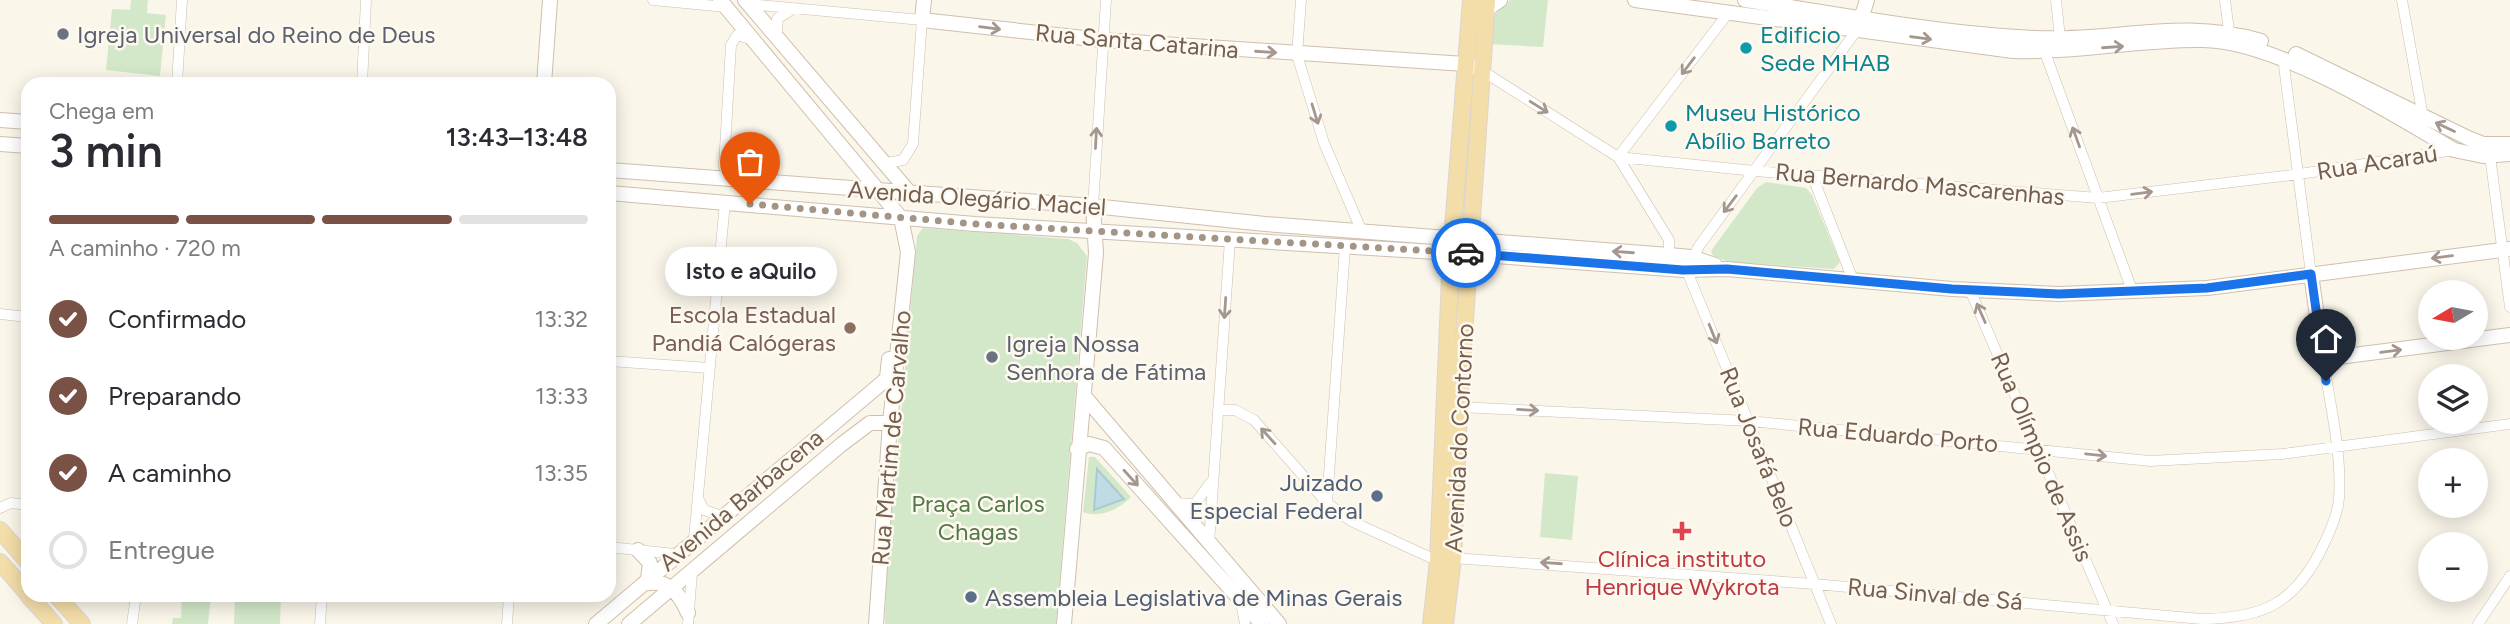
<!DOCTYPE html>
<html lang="pt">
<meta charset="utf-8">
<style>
:root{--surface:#fff;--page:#f2f2f3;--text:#2b2b33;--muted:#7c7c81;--line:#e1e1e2;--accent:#795145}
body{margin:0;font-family:Figtree,sans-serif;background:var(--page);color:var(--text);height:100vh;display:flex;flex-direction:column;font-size:26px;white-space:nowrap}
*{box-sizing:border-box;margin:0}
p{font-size:23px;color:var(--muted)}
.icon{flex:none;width:38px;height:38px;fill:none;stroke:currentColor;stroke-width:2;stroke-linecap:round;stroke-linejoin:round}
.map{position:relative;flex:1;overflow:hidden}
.sheet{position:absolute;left:21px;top:77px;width:595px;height:525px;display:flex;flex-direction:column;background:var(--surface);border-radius:21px;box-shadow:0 4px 18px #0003}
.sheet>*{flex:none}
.needle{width:46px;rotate:260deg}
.buttons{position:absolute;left:2418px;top:280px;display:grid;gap:14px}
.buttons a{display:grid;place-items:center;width:70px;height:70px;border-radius:50%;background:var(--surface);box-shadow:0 4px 18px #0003;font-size:35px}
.pin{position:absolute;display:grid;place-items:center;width:60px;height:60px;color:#fff;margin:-72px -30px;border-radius:50% 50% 50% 0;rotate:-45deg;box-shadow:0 0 7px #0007}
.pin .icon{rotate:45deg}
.courier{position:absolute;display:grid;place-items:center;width:70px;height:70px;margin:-35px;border:5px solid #1a73e8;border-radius:50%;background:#fff;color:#222;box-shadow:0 2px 9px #0007}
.bubble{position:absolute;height:49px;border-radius:24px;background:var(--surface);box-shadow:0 4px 18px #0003;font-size:23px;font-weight:600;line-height:49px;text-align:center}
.overview em{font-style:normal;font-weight:600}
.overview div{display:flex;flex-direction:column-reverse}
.overview{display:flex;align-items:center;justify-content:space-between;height:119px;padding:0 28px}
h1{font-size:46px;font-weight:600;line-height:52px}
.bar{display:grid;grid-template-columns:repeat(4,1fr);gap:10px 7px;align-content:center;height:84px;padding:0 28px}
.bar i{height:9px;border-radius:5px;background:var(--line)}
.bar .on{background:var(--accent)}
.bar p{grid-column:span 4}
ol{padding:0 28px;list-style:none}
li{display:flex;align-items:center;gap:21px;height:77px}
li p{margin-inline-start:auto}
li .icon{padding:7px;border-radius:50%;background:var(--accent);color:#fff;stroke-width:4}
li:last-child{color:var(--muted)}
li i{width:38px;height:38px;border:4px solid var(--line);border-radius:50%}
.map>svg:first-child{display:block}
.green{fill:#d3e8c9}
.water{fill:#c0dbe3;stroke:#a7cad4;stroke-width:2}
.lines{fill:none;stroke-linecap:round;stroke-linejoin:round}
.street-casing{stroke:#ccbeb0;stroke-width:11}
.secondary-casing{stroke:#cfbfae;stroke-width:16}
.primary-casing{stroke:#dbd5d1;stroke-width:18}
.street{stroke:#fff;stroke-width:10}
.secondary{stroke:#fff;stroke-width:14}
.primary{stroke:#f3dda9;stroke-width:16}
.oneway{stroke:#a5978d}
.done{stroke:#a39485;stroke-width:7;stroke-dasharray:0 12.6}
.route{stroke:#1a73e8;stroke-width:9}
.worship-dot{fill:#6b7280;stroke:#fef9f0;stroke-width:2.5}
.culture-dot{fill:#0f9aa8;stroke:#fef9f0;stroke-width:2.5}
.education-dot{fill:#8d6e63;stroke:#fef9f0;stroke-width:2.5}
.service-dot{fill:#5c6f8a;stroke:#fef9f0;stroke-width:2.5}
.health-dot{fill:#e0444e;stroke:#fef9f0;stroke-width:2.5}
.labels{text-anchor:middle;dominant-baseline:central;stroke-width:5;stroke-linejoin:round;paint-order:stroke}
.worship-label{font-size:24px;fill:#5b616d;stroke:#fef9f0;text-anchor:start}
.culture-label{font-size:24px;fill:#0d838f;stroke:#fef9f0;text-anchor:start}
.street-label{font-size:24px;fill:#745f4f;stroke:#fef9f0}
.education-label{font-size:24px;fill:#785e54;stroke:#fef9f0;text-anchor:end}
.service-label{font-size:24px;fill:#4e5e75;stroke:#fef9f0;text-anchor:end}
.park-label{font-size:24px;fill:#537848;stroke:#fef9f0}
.health-label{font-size:24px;fill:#be3a42;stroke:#fef9f0}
</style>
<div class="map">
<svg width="2510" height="624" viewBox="0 0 2510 624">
<rect width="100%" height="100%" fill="#fbf6ea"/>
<!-- green -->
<path class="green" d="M131 0H148L147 13 166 15 160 76 106 70 112 9 130 10Z
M1510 0H1548L1543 47 1488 44 1490 19Z
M1766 182 1806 188 1812 195 1840 262 1834 269 1730 262 1713 256 1711 251 1757 188Z
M923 228 1068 239 1077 243 1087 256 1056 624H885L886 576 917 236Z
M1089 457H1095L1131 497C1119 509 1101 519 1083 512Z
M1545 473 1578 476 1572 540 1540 537Z
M182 595H281L280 624H234L235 598 211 596 208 624H172L173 618H181Z"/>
<!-- water -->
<path class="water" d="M1097 469 1124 499 1094 510Z"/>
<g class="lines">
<defs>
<path id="street" d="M653 0 726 7
M1301 0 1297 55 1324 143 1362 232
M2225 0 2229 31
M2402 0 2423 117
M748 4 922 20 913 144 903 160 887 163
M777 36V19L791 10
M2056 42 2060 38 2056 0
M2043 47 2133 293
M2283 58 2311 274
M1481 70 1618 157 1755 171 2098 198 2300 174 2454 150
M177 84 182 0
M362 84 366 0
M2490 156 2510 307
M1812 175 1853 280
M729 178 724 166 731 45 737 35 750 39
M1093 206 1106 0
M1669 255V240L1618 157 1729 12
M1970 290 2113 624
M0 314 28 317
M609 361 709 368
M1459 407 1749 421 2150 461 2282 454 2510 424
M1219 410H1235L1254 420 1327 503 1351 521 1438 561
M698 498 704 510 722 516
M1174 503 1195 504 1211 482
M1327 503 1345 247
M0 508 11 503 28 505
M694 539 725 202
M1209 543 1230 240
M609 547 675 554
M1453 558 1814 584 2202 619C2262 618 2294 605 2322 548 2329 534 2338 514 2339 498 2342 453 2330 404 2323 359
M1241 602 1245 624
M132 624 136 595
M320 624 322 595
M507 624 509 595
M688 624 692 572
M1831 624 1687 271 1699 246 1857 30
M2478 624 2510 576"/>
<path id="secondary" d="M720 0 901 218 908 252 890 423 876 624
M745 0 909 192
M924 0 922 20 1102 40 1465 64 1474 67
M1635 0 2013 51C2077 53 2140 39 2203 40 2276 41 2390 112 2454 150L2483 156 2510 154
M1745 0C1839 14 1942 34 2035 38 2114 42 2182 17 2261 41
M1486 10 1500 0
M1859 25 1867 0
M2296 54 2468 138 2483 144H2510
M544 84 550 0
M0 120 28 122
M0 144 28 146
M609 170 1093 206 1265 224 1669 255 1691 257 1715 265
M609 193 975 224 1469 254 1683 270 1727 269 1952 289 2059 294 2207 288 2510 249
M2311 274 2323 359 2510 335
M1084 396 1279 624
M1077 449 1089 444 1104 448 1262 624
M638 550 650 563 648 579
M643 584C667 578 679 592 688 613
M596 624 883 382 887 378 889 359
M629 624 842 444 870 423H890
M1064 624 1096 253 1093 206"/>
<path id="primary" d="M0 530 28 562
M0 562 28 594
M28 595 54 624
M56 595 82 624
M1431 624 1438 561 1451 253 1471 0
M1445 624 1453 558 1459 407 1487 0"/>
</defs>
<!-- street casing -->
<use href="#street" class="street-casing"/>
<!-- secondary casing -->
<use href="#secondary" class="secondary-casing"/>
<!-- primary casing -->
<use href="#primary" class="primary-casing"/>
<!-- street -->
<use href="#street" class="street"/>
<!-- secondary -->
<use href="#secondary" class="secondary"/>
<!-- primary -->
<use href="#primary" class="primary"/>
</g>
<!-- one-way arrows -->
<defs><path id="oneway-shaft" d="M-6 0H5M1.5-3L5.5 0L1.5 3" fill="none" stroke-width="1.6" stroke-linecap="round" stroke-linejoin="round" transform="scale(1.75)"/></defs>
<g class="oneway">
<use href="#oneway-shaft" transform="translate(990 28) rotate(7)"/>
<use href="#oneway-shaft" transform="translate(1921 38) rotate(8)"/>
<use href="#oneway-shaft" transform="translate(2113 47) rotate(-4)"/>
<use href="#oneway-shaft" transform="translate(1266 52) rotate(4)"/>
<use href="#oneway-shaft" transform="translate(1688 66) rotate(127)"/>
<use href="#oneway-shaft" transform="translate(1539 107) rotate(32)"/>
<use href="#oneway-shaft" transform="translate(1315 114) rotate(73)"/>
<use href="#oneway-shaft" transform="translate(2445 127) rotate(-155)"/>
<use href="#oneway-shaft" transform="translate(2076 137) rotate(-110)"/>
<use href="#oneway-shaft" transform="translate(1096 138) rotate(-87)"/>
<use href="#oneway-shaft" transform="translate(2142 193) rotate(-7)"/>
<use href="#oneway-shaft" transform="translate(1730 204) rotate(127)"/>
<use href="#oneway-shaft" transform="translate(1623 252) rotate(-176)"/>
<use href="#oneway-shaft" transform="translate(2442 257) rotate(173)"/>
<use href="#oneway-shaft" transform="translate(1225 308) rotate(94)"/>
<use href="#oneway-shaft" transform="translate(1981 313) rotate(-114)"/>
<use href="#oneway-shaft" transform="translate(1713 334) rotate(68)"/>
<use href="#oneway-shaft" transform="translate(2391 351) rotate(-7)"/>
<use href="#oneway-shaft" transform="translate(1528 410) rotate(3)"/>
<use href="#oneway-shaft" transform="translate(1268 436) rotate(-132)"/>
<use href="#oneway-shaft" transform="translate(2096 455) rotate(6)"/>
<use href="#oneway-shaft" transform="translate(1131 478) rotate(48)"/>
<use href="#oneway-shaft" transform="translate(1551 563) rotate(-176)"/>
</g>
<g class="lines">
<!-- done -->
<path class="done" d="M750 204 975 224 1466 253"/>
<!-- route -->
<path class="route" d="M1466 253 1683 270 1727 269 1952 289 2059 294 2207 288 2311 274 2326 381"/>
</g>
<!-- markers -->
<g class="worship-dot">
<circle cx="63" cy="34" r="7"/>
<circle cx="992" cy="357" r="7"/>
</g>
<g class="culture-dot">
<circle cx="1746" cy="48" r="7"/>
<circle cx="1671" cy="126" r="7"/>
</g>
<circle class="education-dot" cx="850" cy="328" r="7"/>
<g class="service-dot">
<circle cx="1377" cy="496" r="7"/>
<circle cx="971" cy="597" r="7"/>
</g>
<path class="health-dot" d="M1678.5 520.5h7v7h7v7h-7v7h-7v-7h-7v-7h7z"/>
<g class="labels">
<!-- worship labels -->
<g class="worship-label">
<text x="77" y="34">Igreja Universal do Reino de Deus</text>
<text x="1006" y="343">Igreja Nossa<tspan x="1006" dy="28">Senhora de Fátima</tspan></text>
</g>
<!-- culture labels -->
<g class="culture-label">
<text x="1760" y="34">Edificio<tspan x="1760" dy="28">Sede MHAB</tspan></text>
<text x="1685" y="112">Museu Histórico<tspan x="1685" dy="28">Abílio Barreto</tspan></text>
</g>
<!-- street labels -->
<g class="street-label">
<text transform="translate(1137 41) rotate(5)">Rua Santa Catarina</text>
<text transform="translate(2377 162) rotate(-9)">Rua Acaraú</text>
<text transform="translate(1920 184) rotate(5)">Rua Bernardo Mascarenhas</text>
<text transform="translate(977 198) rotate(4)">Avenida Olegário Maciel</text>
<text transform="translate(1898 435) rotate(5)">Rua Eduardo Porto</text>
<text transform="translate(891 438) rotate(-85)">Rua Martim de Carvalho</text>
<text transform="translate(1459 438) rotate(-87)">Avenida do Contorno</text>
<text transform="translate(1759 447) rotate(68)">Rua Josafá Belo</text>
<text transform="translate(2042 457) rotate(67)">Rua Olímpio de Assis</text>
<text transform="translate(741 500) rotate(-40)">Avenida Barbacena</text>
<text transform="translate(1935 594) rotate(5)">Rua Sinval de Sá</text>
</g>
<!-- education labels -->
<g class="education-label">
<text x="836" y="314">Escola Estadual<tspan x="836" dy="28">Pandiá Calógeras</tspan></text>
</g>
<!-- service labels -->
<g class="service-label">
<text x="1363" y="482">Juizado<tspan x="1363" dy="28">Especial Federal</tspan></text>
<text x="985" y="597" text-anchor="start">Assembleia Legislativa de Minas Gerais</text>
</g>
<!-- park labels -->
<g class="park-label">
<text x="978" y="503">Praça Carlos<tspan x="978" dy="28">Chagas</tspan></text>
</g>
<!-- health labels -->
<g class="health-label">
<text x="1682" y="558">Clínica instituto<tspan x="1682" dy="28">Henrique Wykrota</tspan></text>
</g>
</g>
</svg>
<div class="buttons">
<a><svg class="needle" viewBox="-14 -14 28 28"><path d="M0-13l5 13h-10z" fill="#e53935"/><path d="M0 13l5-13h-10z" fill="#7c7c81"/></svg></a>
<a><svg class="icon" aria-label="layers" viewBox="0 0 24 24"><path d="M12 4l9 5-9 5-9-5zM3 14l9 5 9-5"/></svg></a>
<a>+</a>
<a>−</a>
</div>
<div class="pin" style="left:750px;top:204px;background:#ea580c"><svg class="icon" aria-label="bag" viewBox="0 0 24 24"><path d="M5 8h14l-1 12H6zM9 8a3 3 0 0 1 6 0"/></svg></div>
<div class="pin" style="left:2326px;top:381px;background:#1f2937"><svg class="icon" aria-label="home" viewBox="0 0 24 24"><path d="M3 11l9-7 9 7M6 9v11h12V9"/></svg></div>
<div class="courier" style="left:1466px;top:253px"><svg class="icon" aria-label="car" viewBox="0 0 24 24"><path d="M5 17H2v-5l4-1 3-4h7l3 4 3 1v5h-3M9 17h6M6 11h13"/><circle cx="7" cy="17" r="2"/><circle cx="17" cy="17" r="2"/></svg></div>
<div class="bubble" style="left:665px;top:247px;width:172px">Isto e aQuilo</div>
<section class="sheet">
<div class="overview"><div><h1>3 min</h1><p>Chega em</p></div><em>13:43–13:48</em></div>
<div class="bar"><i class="on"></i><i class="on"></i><i class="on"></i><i></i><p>A caminho · 720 m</p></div>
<ol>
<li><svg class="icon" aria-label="check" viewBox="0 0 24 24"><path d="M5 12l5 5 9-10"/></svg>Confirmado<p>13:32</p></li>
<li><svg class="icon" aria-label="check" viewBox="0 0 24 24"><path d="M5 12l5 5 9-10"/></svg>Preparando<p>13:33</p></li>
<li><svg class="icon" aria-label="check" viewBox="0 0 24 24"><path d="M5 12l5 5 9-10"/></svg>A caminho<p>13:35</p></li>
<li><i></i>Entregue</li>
</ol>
</section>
</div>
